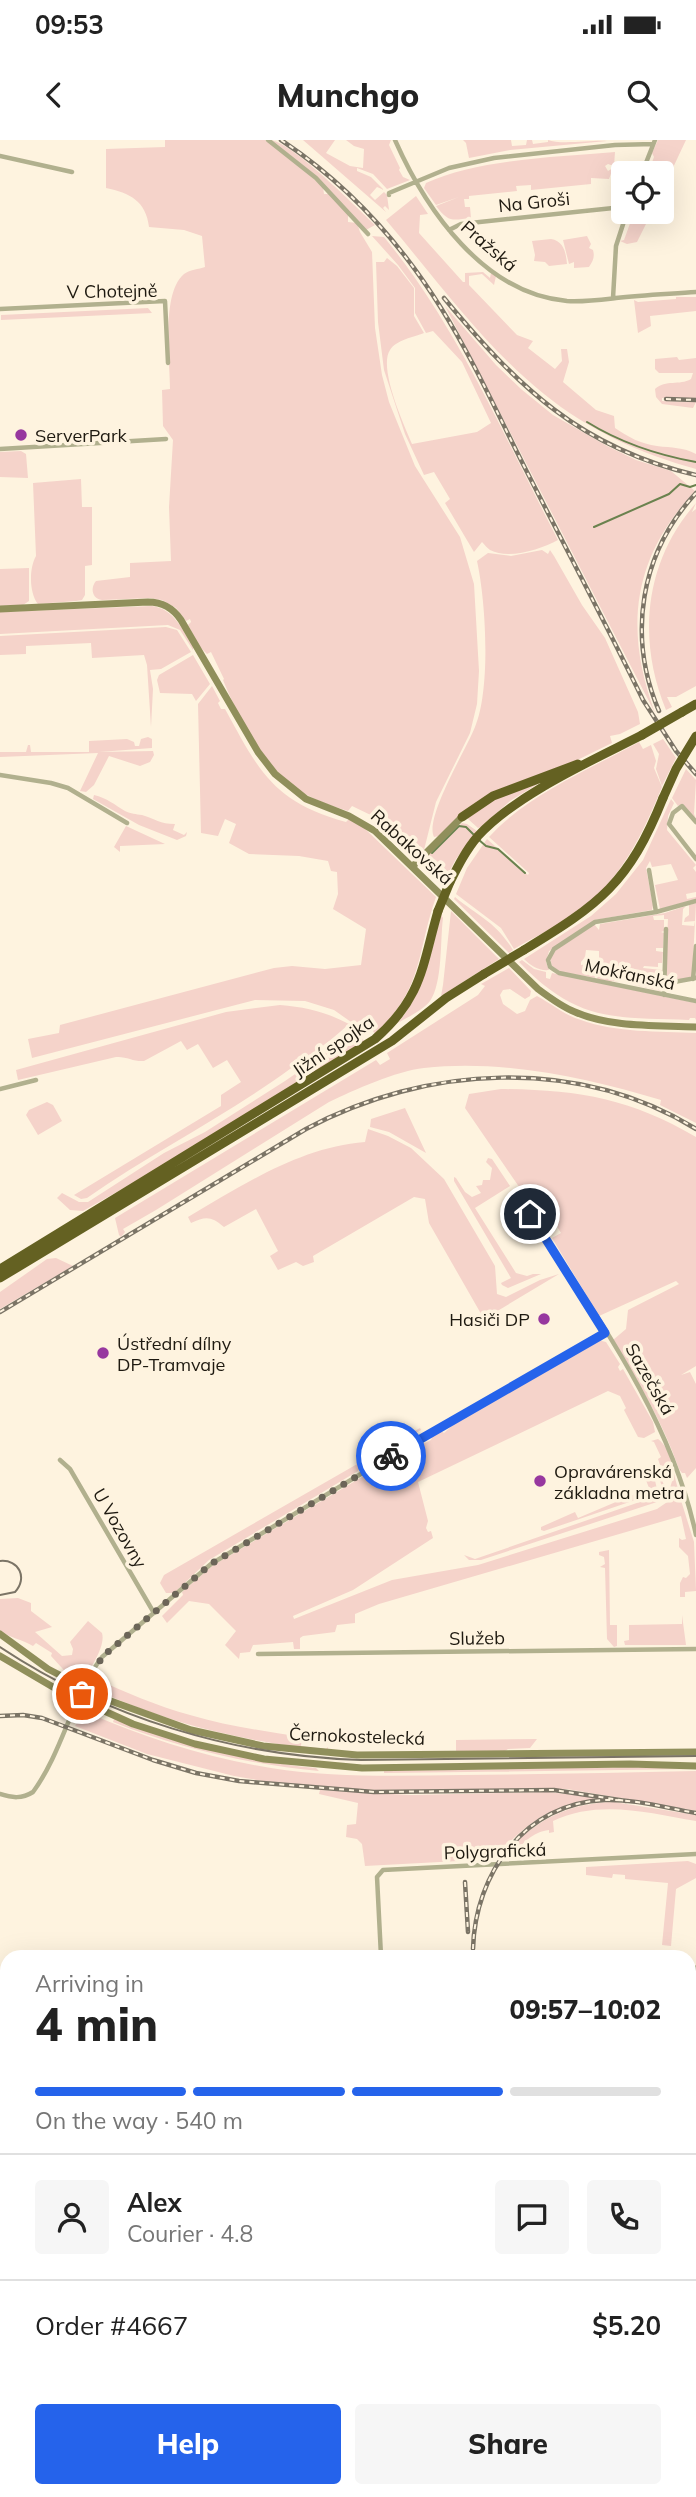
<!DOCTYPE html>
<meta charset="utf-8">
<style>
:root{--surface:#fff;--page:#f6f6f6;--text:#222;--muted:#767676;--line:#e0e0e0;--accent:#2563eb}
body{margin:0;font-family:Mulish,sans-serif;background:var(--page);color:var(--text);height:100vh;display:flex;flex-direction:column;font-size:26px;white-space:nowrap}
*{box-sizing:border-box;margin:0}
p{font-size:23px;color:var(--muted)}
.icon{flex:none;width:38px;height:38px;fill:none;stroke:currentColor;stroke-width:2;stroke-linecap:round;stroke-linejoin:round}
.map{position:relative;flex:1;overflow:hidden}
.panel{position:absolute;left:0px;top:1810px;width:696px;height:548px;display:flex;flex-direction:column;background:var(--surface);border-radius:21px 21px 0 0;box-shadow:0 7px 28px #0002}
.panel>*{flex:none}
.fabs{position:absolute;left:611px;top:21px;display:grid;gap:14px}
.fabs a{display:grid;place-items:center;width:63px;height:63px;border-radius:7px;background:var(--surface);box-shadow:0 7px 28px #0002;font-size:35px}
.pin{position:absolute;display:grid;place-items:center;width:60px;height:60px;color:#fff;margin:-30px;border:4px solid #fff;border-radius:50%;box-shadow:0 2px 7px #0007}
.courier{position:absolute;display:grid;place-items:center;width:70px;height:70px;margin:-35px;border:5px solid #2563eb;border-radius:50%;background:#fff;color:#222;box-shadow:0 2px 9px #0007}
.overview em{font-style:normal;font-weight:800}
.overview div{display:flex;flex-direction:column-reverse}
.overview{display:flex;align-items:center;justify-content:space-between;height:119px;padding:0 35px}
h1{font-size:46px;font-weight:800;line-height:52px}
.bar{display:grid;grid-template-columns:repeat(4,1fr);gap:10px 7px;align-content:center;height:84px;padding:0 35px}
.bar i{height:9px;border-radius:5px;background:var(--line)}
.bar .on{background:var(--accent)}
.bar p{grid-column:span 4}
.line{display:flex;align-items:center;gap:18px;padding:0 35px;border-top:2px solid var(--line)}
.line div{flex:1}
.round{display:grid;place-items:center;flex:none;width:74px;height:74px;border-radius:7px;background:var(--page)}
.cta{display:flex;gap:14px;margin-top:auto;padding:14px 35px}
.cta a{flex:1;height:80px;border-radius:7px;background:var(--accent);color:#fff;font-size:28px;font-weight:800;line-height:80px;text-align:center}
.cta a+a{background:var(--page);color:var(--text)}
.status{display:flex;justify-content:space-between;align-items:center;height:49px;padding:0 35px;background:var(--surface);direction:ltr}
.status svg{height:19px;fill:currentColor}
header{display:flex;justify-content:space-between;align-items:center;height:91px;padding:0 35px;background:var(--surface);font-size:32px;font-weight:800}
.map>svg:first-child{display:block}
.green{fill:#f5d3ca}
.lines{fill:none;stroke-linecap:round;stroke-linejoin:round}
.stream{stroke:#6a824e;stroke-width:2}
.street{stroke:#b1b08e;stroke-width:4.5}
.secondary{stroke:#908f5b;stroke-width:7}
.highway{stroke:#646122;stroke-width:9}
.tram{stroke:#7b7466;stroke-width:2}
.rail-casing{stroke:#7b7466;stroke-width:4.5}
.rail{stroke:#fef3df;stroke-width:2;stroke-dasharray:5;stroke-linecap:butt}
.highway-bridge{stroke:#646122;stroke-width:9}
.done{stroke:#6c6558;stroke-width:7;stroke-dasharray:0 12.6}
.route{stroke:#2563eb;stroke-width:9}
.poi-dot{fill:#97379f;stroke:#fef3df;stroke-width:2.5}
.labels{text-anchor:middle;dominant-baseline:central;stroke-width:7;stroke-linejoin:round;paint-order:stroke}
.street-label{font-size:18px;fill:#1e1910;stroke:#fef3df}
.poi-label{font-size:18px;fill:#1e1910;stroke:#fef3df;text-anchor:start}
</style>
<div class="status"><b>09:53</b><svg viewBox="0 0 49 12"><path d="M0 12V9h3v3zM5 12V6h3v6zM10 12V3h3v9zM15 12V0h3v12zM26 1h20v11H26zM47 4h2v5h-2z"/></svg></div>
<header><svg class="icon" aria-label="back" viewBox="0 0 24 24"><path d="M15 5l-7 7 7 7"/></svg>Munchgo<svg class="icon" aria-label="search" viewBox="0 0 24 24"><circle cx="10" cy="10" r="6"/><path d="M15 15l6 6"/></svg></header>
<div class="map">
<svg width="696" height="2357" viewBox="0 0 696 2357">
<rect width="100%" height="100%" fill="#fef3df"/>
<!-- green -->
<path class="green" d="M165 0H265L282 11 323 47 324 54H330L348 74V82L357 83 360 92 372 112 375 188 382 235 389 262 415 326 460 397 474 444 479 531 477 564 470 593 436 662 424 710 421 714 379 679 352 666 348 671C329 665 311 659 294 647 264 624 237 575 223 540L224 539 211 512 207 514 200 507 188 485 191 482 190 479 186 481 176 468 162 460 150 458 102 460C92 459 90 448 96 441L130 437V423L171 421 169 367 173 300 163 286 162 250 170 249C170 221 161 153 184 134 189 130 199 129 205 127L202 96 184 90 149 87C146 61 130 53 106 48V9L165 7Z
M271 0C295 5 355 66 375 85L366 90 316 36Z
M303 0H335L326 13 350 26 363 28 364 9 354 6 346 0H391L389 5 400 28 399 30 403 37 410 40 387 49 373 34 357 28V31L371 37 384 50 377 47 370 55 375 60 384 52 387 55 389 70 385 66 383 68 386 72Z
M463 0H511L512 6 526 5 527 0H532L533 4 548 2V0C560 5 591 0 607 1L510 10 469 18 466 3Z
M658 0H686L662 51V33H648L654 17 652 13Z
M615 12 614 26 608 24 605 26 608 31 613 28 609 39 591 38V44L531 50V45L516 46 517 51 459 57 469 56V59H464L465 67H470L471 78C452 80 449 83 436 66L459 57 436 65 424 48 426 43C477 19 558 17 615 12Z
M416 56 428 74 420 75 419 93 463 142H465V133L483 132 490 138 491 133 496 136 494 145 482 134 469 136V145L517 195 533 201 528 208 555 229 562 221 561 209H567L569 222 563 242 596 270 614 276 615 288C628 297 641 304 657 306 672 308 683 307 696 314V329C641 314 588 290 544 254 483 205 436 139 386 80Z
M631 72H652L637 102 627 104 620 101 624 100 632 78 629 76Z
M372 96 384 97C458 187 504 297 558 400 541 409 509 420 490 410 487 408 485 405 482 402L474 412 445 363 450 359 434 332 424 335 405 294 384 230 378 182 376 122H384L387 118 397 126 414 148V176L424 193C414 197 396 200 390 210 378 228 404 285 412 304L477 292 491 283 462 222 433 191 426 193 415 173V148L398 125Z
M587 96 591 104 589 108 593 110C595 117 593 121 589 127L574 128V122L569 124 563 100Z
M551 99C564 101 566 113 567 124L549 126 545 122 534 121 535 115 532 101Z
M676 157H696V171L650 176 651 186 638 193 634 160 638 162 676 159Z
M445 166 496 225 521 249 553 275 607 306 636 320 671 331 695 351C632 418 624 489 655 573Z
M148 168 152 173 1 180V175Z
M677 217 679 220 696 218V258H662V261L696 262 693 268 662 264 656 257 655 249C666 239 679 246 691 239L693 233H659L655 229V219Z
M21 311 26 314 28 338 0 337V312Z
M81 339 82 367H92V425L85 426V455L82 460 76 461 38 464C29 453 29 428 36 416L33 343Z
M696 363 692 372 696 369V546L676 557H667L672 567 666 570C637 500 644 422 696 363Z
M542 410 548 414 550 410 554 416 582 465 605 498 638 572 640 584 620 594 610 596 612 603 561 628 506 647 439 696 434 697C424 678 467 608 475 587 491 549 486 462 477 421L488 413 511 416Z
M29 428V461L23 465 0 466V429Z
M152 466C174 469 182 489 193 507V510L180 490 168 485 0 494V472Z
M166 487 177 490 191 512 161 529 150 530 153 549 151 587 147 525 144 515 92 518 91 503 26 506V514L0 515V496Z
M193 515 210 544 196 561 192 554 160 553 157 540 159 535Z
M212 546 220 561 218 563 221 569H225C259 631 273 662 346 682L349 679 361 685 436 757C416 814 424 848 375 894L370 887 361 889 334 870 305 861 255 860 32 918 28 899 59 893 60 885 274 828 292 826 325 829 361 825 366 789 333 769 338 754 337 732 331 731 328 721 299 716 249 714 229 703 236 684 225 679 218 696 201 693 198 564Z
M148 597 152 599V608L99 612 153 611 154 615 150 622 140 626 109 616 94 645 86 652 80 651 98 613 0 617V612H26L28 605H30L31 612H89V601L127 599 134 602 135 606H139L141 599Z
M663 599 676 618 662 646 656 629 659 614 653 604Z
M639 602 643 609 651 605 656 621 654 628 662 647C642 695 622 738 579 771 559 786 534 797 514 809L501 788 456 754 467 728 487 699 528 735 529 733 489 697C527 655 590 629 639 602Z
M686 629 696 640 694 674 696 679 682 664 678 666 672 658Z
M541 642 510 661 481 687 478 688 468 679V676L493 659Z
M94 655C107 658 115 665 125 671 131 674 136 674 142 675 155 679 160 684 175 684L173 690 184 695 187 692 186 696 177 700 139 685 93 659Z
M671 659 674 663 668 676 667 690 696 725 693 728 696 732V752L686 754 687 759 696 757V759L660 769 655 745 678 740 671 724 652 727 650 721 646 728 653 765 652 770 595 780 549 811 546 822 549 830C539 831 531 826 524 819L591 776 616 754 643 720Z
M462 683 467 684 477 691 456 719 444 741 425 718Z
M126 686 165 704 120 706V712L114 707Z
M455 757C479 777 495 781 513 810L509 813 454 759Z
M696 763 692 837 665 842 668 779H664V775L653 776 654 780H664V791L661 792 664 793 663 808H656V811L663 812 662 823H658V827L644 826 643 828 662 830 661 851 634 845 635 831H629V825H622L620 842 612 841 611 843 597 840 598 829 601 827 598 826 601 823 599 822V811L586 810 585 817 581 822V825L593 823V827H596L595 838 561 832 552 826 550 818 553 812 594 784 599 790 600 784 665 773 686 766 683 769 682 785 694 786 695 781 684 782 685 778 689 775V765Z
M451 771 499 819 441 856 443 845Z
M441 775 443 778C440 800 443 842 430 861 423 870 408 877 398 883 424 851 431 814 441 775Z
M522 820 534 829 546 832V838L550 839 552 833 696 863V880L695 878H690L689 880C613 877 578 883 519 822Z
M509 828 531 851 530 856 525 859 510 849 503 850 500 855 503 864 517 874 525 871 530 860 537 856C552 864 564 875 581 880 616 893 659 891 696 893V983L660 965 661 960C587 938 502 919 424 928 396 931 354 950 329 962L156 1070 123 1089 125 1092 121 1097 119 1095 115 1078 376 920 380 925 390 919 387 913 478 855 485 846 481 844Z
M280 865C306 867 326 872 349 884 332 900 313 913 294 926 228 975 154 1011 87 1058L81 1059 74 1055 221 966V955L241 942 227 920 213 928 198 904 187 910 181 901 144 921C134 922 126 916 116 917L18 940 16 930 226 872Z
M349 891 357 893 364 901 154 1031 83 1071 70 1070 57 1058 62 1053 79 1062H88L164 1013 205 992 285 941 317 919 330 909 337 899Z
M501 949C578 950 629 958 696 997V1226L681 1235 690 1232 696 1244V1328L687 1338 685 1333H682L679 1329C663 1282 638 1242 613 1200L626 1189 628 1170 679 1144 676 1141 599 1176 552 1098 561 1093 540 1059 528 1060 465 968 469 954Z
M47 962 53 965 62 981 38 995 26 975 29 970Z
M405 968 426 1013 389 992 370 987 371 979Z
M368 989 388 996 411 1008 444 1039 495 1126 497 1154 506 1157 540 1140 559 1134 484 1179 429 1083 425 1059 414 1057 313 1116 314 1122 303 1126 296 1122 278 1130 270 1116 278 1111 256 1069 224 1087C211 1076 206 1076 191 1083L188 1077C243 1045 300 1007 365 1002Z
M488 1018 492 1019 510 1046 475 1068 516 1133 527 1136 533 1134H541L508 1148 502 1145 501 1143 511 1138 454 1041V1037L456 1038 465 1052 472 1057 481 1053 476 1046 482 1045 483 1040H490L492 1028 486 1022Z
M56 1118 73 1126 0 1169V1152L47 1119Z
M598 1200 606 1202 620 1224 618 1227 620 1231 623 1229 653 1282 655 1292 644 1298 638 1297 624 1270 626 1268 620 1256 608 1251 418 1342 428 1381 426 1388 428 1392 431 1391 433 1398 353 1450 293 1476 294 1479 392 1440 478 1425 657 1369 679 1354 694 1402 696 1451 685 1452V1457H680V1443L683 1437 686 1438 690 1434 688 1416 679 1407V1398L682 1400 686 1399 681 1376 379 1464 355 1474V1483L337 1485 335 1492 303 1496 300 1498V1509H294L293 1502 253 1505 250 1512 240 1513 239 1519 225 1505 236 1491 209 1464 189 1461 167 1483 162 1476 183 1455 182 1452 212 1426 394 1318 431 1300 433 1294 440 1290 444 1293 455 1283Z
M420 1288 421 1290 361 1325 358 1331 209 1420 174 1453H166L160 1443 164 1435Z
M658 1299C672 1309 673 1334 678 1348L663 1360 481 1420H469L464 1415 475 1419 657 1356 662 1347 656 1328 661 1332 659 1334 666 1349 670 1348 673 1338 669 1329 660 1325 658 1319 661 1317 654 1302 651 1301Z
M650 1332H653L657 1349 653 1354 544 1391 541 1390V1387L575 1372 578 1378 649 1348 644 1335Z
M609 1410 610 1485H617V1506L614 1507 607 1499 605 1428 600 1427 605 1424 604 1417 599 1415V1412Z
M18 1458 31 1463V1471L52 1487 35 1492 62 1516 72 1515 73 1509 70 1502 88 1481 102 1493C106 1506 90 1530 82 1541L73 1540 51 1516 52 1513 36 1503 33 1506C22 1499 9 1498 0 1490V1459Z
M682 1475 686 1505H625L624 1501 629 1500V1485L682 1484Z
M94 1538C125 1552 157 1566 190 1575 227 1586 264 1591 302 1597L301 1606 326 1609 328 1607V1611C244 1601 173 1585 98 1551L95 1549 98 1545 95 1543 91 1546Z
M88 1573C147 1598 207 1618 271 1628 334 1638 398 1636 462 1635 540 1634 618 1633 696 1631V1671L567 1649 360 1650 274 1643 234 1636 147 1614 75 1586 82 1575Z
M114 1579C180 1604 245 1621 316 1628L319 1631C247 1624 179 1608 113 1582Z
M537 1599 530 1608 508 1609 505 1611H387H456V1600Z
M633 1627 696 1629 384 1633V1631Z
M320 1650 411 1655 548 1652 593 1657V1659C552 1666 520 1686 496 1719L365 1726 362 1704 357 1699 346 1697 347 1685 356 1684 358 1663 319 1654Z
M614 1662 696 1675V1681C649 1673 599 1659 553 1681L554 1692 549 1693V1690C532 1692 522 1704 512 1716L515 1718 501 1719C531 1682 566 1663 614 1662Z
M688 1721 696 1724V1738L676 1749 671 1806 662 1805 668 1743 625 1739V1735L613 1734 612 1738 586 1735V1727Z"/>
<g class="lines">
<!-- stream -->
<path class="stream" d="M587 282C621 303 657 315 696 322
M594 387 669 354 680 344 690 347 696 345
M479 700 486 706 498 709 525 733
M432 713 459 686 466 687 473 694
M0 2079 7 2078
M0 2144H7"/>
<!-- street -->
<path class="street" d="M268 0 316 38 368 94
M395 0C426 70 484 154 567 161 584 162 599 160 616 158 642 155 669 154 696 152
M0 16 72 32
M642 33 655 0
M389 55V53L449 28 494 18 615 5 653 4
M449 90 461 84 623 67
M613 158 616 106 627 72
M0 169 165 161 168 223
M0 309 166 299
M0 635 51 643 68 648 127 683
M696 682 682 666 673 673 669 684 696 719
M649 730 656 772
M696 761 656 772 595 782 554 809 548 820 550 827 559 833 696 861
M693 839 696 806
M663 844 696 838
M664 855 666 789
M0 949 36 940
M530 1074C595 1174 671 1277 696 1395
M60 1320 70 1329 154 1473
M258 1514 696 1509
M0 1654C12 1658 22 1659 33 1652 63 1611 72 1557 102 1517L211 1424 429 1293 605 1193
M381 1816 377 1737 383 1730 696 1714
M690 2058 696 2059
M690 2127 696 2131"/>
<!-- secondary -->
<path class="secondary" d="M0 469 148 462C163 462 173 468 181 480L258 612 275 634 306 659 349 676 375 691 538 849C550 858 562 867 575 872 612 888 657 885 696 887
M413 726 462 677
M0 1494 48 1529 108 1560 191 1590 263 1606 357 1615 696 1612
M0 1516 58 1550 133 1584 195 1604 264 1619 362 1628 630 1624 696 1626
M690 1895 696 1829
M0 2092H7
M0 2130H7"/>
<!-- highway -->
<path class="highway" d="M682 572 696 564
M462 677 493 656 578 624
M450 742C458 726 466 710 478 696 517 654 591 621 642 595
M524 810C600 764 629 743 663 658
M0 1129 375 899C422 858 422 827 438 771
M0 1138 392 901 446 858 484 834"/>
<!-- tram -->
<path class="tram" d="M0 1421C19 1419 28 1438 15 1452L0 1455
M0 1507C107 1578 233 1616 361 1620L696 1616"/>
<defs>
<path id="rail" d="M281 0C346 43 400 102 441 168 473 219 498 275 525 328 564 405 605 482 643 560L676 611 696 634
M444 158C517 246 580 308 696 335
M666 259 696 260
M659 571C627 496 640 413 696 353
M0 1172 306 989C426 925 577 916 696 989
M0 1576 23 1575 42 1578 153 1620 196 1633 239 1641 374 1652 554 1650 626 1661
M465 1742 468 1792
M473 1809C475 1733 525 1663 605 1660 636 1659 666 1668 696 1673
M690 2186 696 2183
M271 2357 278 2350
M311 2357 326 2350
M330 2357 346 2350"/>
</defs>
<!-- rail casing -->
<use href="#rail" class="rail-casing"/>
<!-- rail -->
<use href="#rail" class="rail"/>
<!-- highway-bridge -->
<path class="highway-bridge" d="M642 595 682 572
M663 658 676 629 696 596
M438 771 450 742
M484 834 524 810"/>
</g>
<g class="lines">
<!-- done -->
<path class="done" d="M82 1554 102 1517 211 1424 391 1316"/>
<!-- route -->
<path class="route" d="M391 1316 605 1193 530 1074"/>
</g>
<!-- markers -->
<g class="poi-dot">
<circle cx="21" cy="295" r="7"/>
<circle cx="544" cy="1179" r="7"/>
<circle cx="103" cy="1213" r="7"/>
<circle cx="540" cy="1341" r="7"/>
</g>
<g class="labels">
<!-- street labels -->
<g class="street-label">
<text transform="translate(534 62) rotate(-6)">Na Groši</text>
<text transform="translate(489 106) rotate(41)">Pražská</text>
<text transform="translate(112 151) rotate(-1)">V Chotejně</text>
<text transform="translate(412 707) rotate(42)">Rabakovská</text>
<text transform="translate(630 834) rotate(12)">Mokřanská</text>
<text transform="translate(333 906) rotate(-34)">Jižní spojka</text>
<text transform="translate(650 1239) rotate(60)">Sazečská</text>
<text transform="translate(120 1388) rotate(60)">U Vozovny</text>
<text transform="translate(477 1498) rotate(-1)">Služeb</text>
<text transform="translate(357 1596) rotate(2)">Černokostelecká</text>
<text transform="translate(495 1711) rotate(-2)">Polygrafická</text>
</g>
<!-- poi labels -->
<g class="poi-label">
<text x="35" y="295">ServerPark</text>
<text x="530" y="1179" text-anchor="end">Hasiči DP</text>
<text x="117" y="1203">Ústřední dílny<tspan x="117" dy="21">DP-Tramvaje</tspan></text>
<text x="554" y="1331">Opravárenská<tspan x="554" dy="21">základna metra</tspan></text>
</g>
</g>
</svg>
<div class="fabs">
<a><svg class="icon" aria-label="locate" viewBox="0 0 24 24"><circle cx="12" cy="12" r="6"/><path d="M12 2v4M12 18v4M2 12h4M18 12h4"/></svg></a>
</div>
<div class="pin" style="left:82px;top:1554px;background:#ea580c"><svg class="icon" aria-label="bag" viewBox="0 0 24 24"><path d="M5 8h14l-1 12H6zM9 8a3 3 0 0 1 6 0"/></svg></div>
<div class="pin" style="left:530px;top:1074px;background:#1f2937"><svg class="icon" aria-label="home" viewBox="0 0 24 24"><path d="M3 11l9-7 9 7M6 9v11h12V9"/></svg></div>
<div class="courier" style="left:391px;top:1316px"><svg class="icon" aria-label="bike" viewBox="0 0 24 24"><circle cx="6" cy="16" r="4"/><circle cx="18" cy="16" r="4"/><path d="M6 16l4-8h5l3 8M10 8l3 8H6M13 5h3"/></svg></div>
<section class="panel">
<div class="overview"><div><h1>4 min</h1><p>Arriving in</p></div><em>09:57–10:02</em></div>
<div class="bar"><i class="on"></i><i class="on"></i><i class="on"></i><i></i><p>On the way · 540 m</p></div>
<div class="line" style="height:126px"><a class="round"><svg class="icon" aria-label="person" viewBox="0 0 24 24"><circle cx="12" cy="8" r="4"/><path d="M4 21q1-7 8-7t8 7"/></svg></a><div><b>Alex</b><p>Courier · 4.8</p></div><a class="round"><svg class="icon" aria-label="chat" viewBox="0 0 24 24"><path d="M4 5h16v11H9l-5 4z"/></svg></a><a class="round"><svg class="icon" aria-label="phone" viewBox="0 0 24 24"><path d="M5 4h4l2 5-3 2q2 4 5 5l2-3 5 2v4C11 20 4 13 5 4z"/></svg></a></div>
<div class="line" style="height:91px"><div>Order #4667</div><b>$5.20</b></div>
<div class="cta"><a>Help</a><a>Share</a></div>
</section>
</div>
